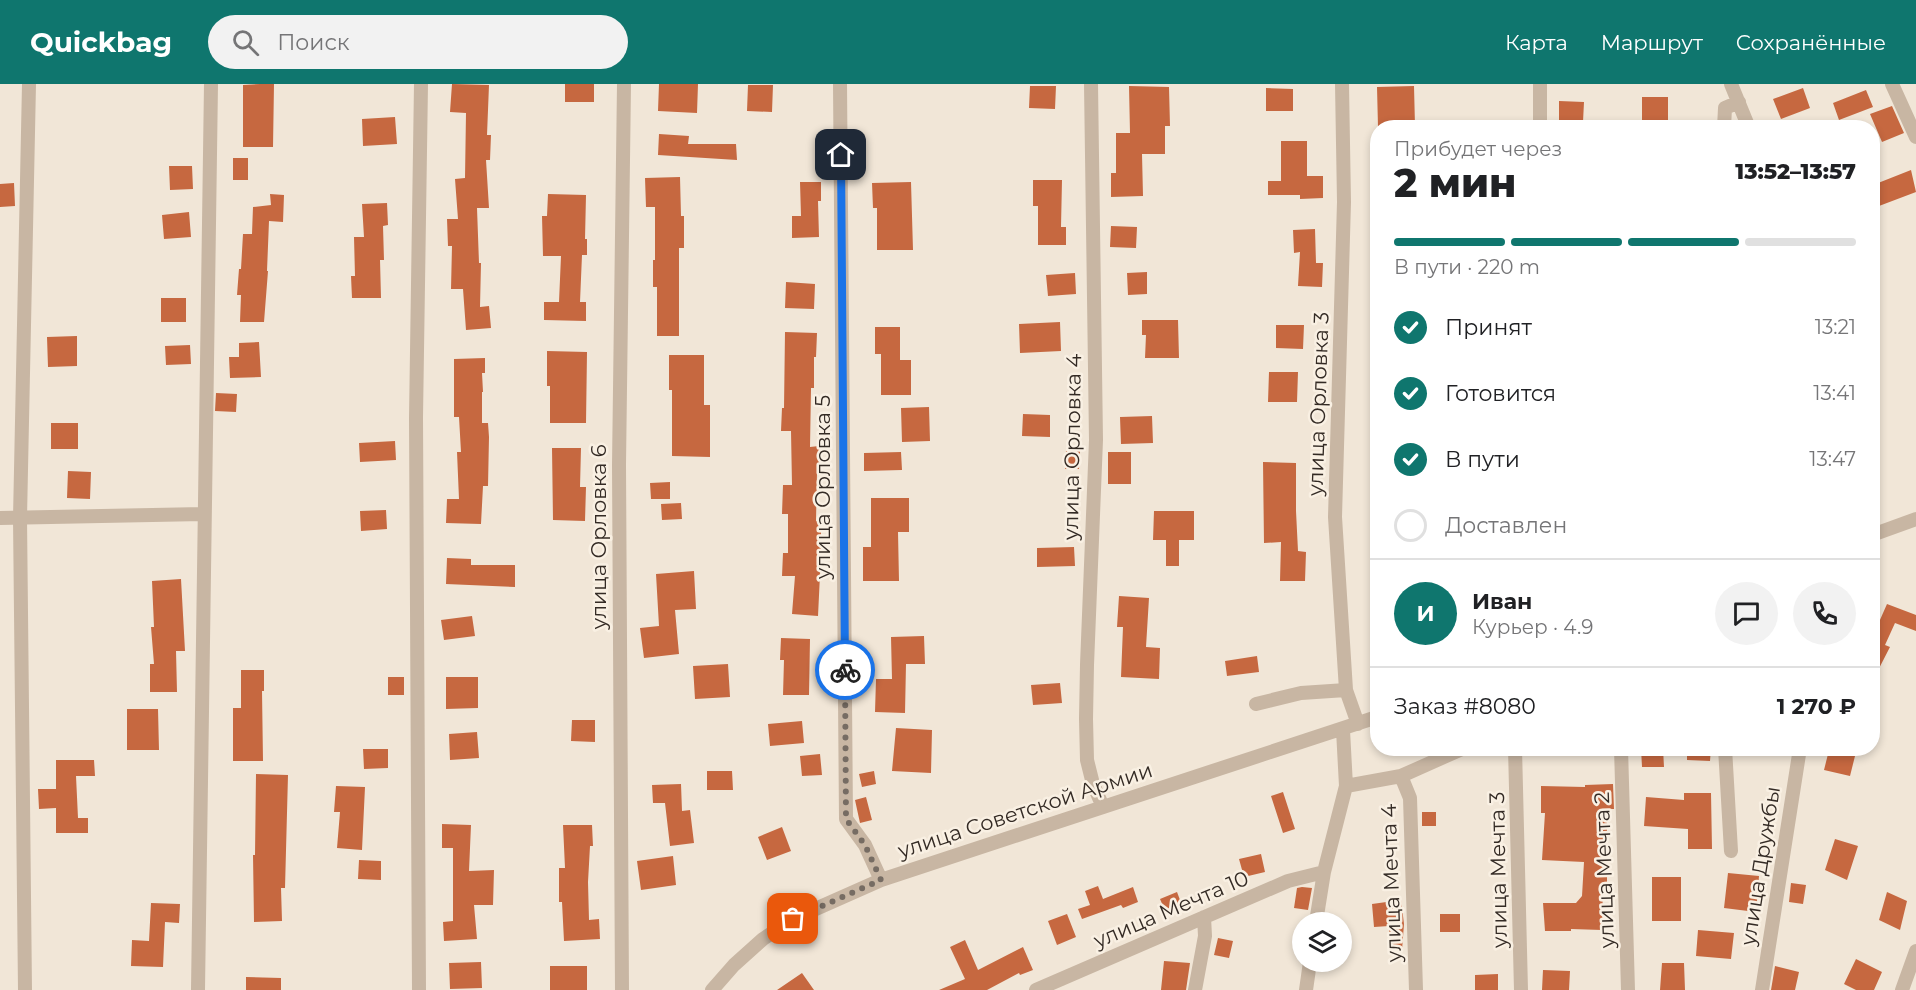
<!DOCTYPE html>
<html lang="ru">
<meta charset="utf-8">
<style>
:root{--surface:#fff;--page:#f2f2f2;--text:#202124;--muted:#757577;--line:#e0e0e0;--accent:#0f766e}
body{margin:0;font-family:Montserrat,sans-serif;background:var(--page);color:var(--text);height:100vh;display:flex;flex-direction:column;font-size:22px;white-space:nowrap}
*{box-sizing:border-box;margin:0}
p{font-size:20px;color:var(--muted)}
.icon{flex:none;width:33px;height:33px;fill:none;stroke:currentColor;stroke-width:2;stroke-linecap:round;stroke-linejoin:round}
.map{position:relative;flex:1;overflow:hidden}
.drawer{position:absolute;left:1370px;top:36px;width:510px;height:636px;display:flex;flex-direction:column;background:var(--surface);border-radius:24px;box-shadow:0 3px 9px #0003}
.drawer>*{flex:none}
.buttons{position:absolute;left:1292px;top:828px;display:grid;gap:12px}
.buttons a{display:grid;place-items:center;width:60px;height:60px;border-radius:50%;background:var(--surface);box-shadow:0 3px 9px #0003;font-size:30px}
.pin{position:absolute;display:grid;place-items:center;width:51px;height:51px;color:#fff;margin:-26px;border-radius:12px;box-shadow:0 3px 9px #0006}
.courier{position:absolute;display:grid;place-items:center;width:60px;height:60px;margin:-30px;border:4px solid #1a73e8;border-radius:50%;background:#fff;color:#222;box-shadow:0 2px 8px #0007}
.head em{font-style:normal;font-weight:800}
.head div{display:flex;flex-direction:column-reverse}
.head{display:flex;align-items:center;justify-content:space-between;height:102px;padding:0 24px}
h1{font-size:39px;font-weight:800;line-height:45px}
.bar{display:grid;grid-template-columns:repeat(4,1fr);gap:9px 6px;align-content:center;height:72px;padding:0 24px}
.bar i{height:8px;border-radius:4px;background:var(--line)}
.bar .on{background:var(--accent)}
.bar p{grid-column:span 4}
.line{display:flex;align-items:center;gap:15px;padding:0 24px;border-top:2px solid var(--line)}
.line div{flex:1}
.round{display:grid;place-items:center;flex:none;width:63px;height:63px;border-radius:32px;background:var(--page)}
ol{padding:0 24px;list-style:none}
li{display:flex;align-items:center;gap:18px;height:66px}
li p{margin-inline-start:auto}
li .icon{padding:6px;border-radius:50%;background:var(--accent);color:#fff;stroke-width:4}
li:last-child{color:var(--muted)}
li i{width:33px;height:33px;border:3px solid var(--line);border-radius:50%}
header{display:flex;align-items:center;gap:36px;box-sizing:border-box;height:84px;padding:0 30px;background:var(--accent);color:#fff}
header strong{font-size:28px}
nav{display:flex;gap:33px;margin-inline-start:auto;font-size:21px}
.search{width:420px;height:54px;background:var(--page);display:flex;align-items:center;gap:15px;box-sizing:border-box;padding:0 21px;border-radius:33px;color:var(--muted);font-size:22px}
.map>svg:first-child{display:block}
.building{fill:#c66840}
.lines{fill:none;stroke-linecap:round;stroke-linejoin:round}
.street{stroke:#c8b6a3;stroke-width:14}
.done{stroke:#766c63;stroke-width:6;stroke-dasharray:0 10.8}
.route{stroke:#1a73e8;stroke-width:8}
.labels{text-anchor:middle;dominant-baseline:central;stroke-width:5;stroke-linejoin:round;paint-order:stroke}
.street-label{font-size:21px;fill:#342b25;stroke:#f9f0e3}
</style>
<header>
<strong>Quickbag</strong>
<div class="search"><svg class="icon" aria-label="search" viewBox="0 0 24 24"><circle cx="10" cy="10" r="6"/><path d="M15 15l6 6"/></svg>Поиск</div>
<nav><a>Карта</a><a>Маршрут</a><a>Сохранённые</a></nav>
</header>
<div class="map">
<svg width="1916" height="906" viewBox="0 0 1916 906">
<rect width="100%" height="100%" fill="#f1e6d7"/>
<!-- building -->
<path class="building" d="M260 0H274L273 63H243V1Z
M452 0 489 1 487 51H491L490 76H486L489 124H477L479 179H481L480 223 489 222 491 244 466 246 463 205H451L452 162H448L447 135H458L455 95 465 94 466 29 450 28Z
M565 0H594V18H565Z
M659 0H698L697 29 658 27Z
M748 1H773L772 28 747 27Z
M1030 2H1056L1055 25 1029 24Z
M1129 2 1169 3 1170 42H1165V70H1142L1143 112 1111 113V89H1116V49H1130Z
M1414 2 1415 42 1378 43 1377 3Z
M1266 4 1293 5V27H1266Z
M1803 4 1810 24 1781 35 1773 15Z
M1866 6 1873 23 1839 36 1833 19Z
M1642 13H1668V37H1642Z
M1559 17 1584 18 1583 38 1559 37Z
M1892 22 1904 49 1882 58 1870 30Z
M395 33 397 60 363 62 362 35Z
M659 50 689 52 688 60H736L737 76 658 71Z
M1281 57H1307V92H1323V114L1300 115V111H1268V97H1281Z
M233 74H248V96H233Z
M169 82H192L193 105 170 106Z
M1911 86 1916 108 1879 122 1873 101Z
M680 93 681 132H684V164H679V252H657V203H653V176H655V123H646L645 94Z
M1033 96H1062L1061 143H1066V161H1038V122H1033Z
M800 98H821V117H818L819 153 792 154V132H801Z
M911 98 913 166H877V124H873L872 99Z
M14 99 15 122 0 123V100Z
M270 110 284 111 283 138 269 137 267 187H268L264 238H240L241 211H237L239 185H241L243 150H252L253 123 271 121Z
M548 110 586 111 585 155H587V171H582L580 218H586V237L544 236V218H559L561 172H543L542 132H547Z
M387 119 388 141 383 142 384 176H380L381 214H352L351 192H355L354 153H364L362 120Z
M189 128 191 153 164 155 162 131Z
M1111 142 1137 143 1136 164 1110 163Z
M1315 145 1316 179H1323L1322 203 1298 202 1300 168 1294 169 1293 146Z
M1147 188V210L1128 211 1127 189Z
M1075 189 1076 210 1048 212 1046 191Z
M786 198 815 200 814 225 785 224Z
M161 214H186V238H161Z
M1142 236H1178L1179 274H1145L1146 251H1142Z
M1060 238 1061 267 1020 269 1019 240Z
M1276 241H1304L1303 265 1276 264Z
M875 243H900V276H911V311H881V270H875Z
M785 248 817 249 816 273H814V304H811L810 363 819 362 820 388H817L816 437H821V470L818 532 792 530 795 492H782L783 469H788V430H782L783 401H792L791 347H781L782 324H784Z
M77 252V282L48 283 47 253Z
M259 258 261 293 230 294 229 273H239V259Z
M190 261 191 280 166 281 165 262Z
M547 267 587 268 586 339H550V302H547Z
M669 271H704V321H710V373L672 372V306H669Z
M485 274V289H482L483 308H482V339H488L489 353 488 402H483L481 440 446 439 447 415H459L457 368H461L459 333H454V275Z
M1269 288H1298L1297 318H1268Z
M216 309 237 310 236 328 215 327Z
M929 323 930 357 902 358 901 324Z
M1023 330 1050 331V353L1022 352Z
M1152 332 1153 359 1121 360 1120 333Z
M51 339H78V365H51Z
M395 357 396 376 360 378 359 359Z
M552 364H581L580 403H586L585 437 553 436Z
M1066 367H1080L1079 385H1065Z
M901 368 902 386 864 387V369Z
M1108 368H1131V400H1108Z
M1263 378 1296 379V427L1298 467 1306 468 1305 497H1280L1281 458 1264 459Z
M68 387 91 388 90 415 67 414Z
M670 398V415H651L650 399Z
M871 414H909V448H898L899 497H863V463H871Z
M681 419 682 435 662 436 661 420Z
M386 426 387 445 361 447 360 427Z
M1154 427H1194V456H1179V482H1166V456H1153Z
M1074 463 1075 482 1037 483V464Z
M447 474 471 475V481H515V503L446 500Z
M694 487 696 525 675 526 679 570 644 574 640 544 659 542 656 490Z
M181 495 185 567H176L177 608H150V580H154L151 543H154L152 497Z
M1119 512 1149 514 1146 563 1160 564 1159 595 1121 593 1123 543H1117Z
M1887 520 1916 531V547L1895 539 1885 561 1890 563 1872 598V554Z
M472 532 475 552 444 556 441 536Z
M924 552 925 580H906L905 629 875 628 876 595H892L891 553Z
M781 554 810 555 809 611H783L784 576H780Z
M1257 572 1259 588 1227 592 1225 577Z
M728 580 730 613 695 615 693 582Z
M241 586H264V607H262L263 677H233V624H241Z
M388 593H404V611H388Z
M446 593H478V624L446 625Z
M1060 599 1062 619 1033 621 1031 601Z
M127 625H158L159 666H127Z
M572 636H595V658L571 657Z
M802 637 804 659 770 662 768 640Z
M896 644 932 646 931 689 892 687Z
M477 648 479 674 450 676 449 650Z
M1641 664H1663L1664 683H1642Z
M1687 664H1711L1710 677 1687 676Z
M363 665H388V684L364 685Z
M1829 666 1855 672 1850 692 1824 686Z
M820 670 822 691 802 692 800 672Z
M56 676H94L95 692H76L78 734H88V749H56V724L39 725 38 705H56Z
M707 687H732L733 706H707Z
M874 687 876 700 862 703 859 690Z
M256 690 288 691 285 804H281L282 837 254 838 253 771H255Z
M681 700 682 727 690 726 694 759 670 762 665 719H653L652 701Z
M1613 700 1614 725H1607V800L1603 799 1602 846 1571 845V847H1545L1543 819H1576L1582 812 1584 778 1542 776 1545 729H1541V702L1585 703V701Z
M336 702 365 703 362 766 337 764 340 728H334Z
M1283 708 1295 745 1283 749 1271 712Z
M1684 709H1711L1712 765H1688V745L1644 742 1646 713 1684 716Z
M866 713 872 736 860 739 855 716Z
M1422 728H1436V742H1422Z
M442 740 471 741 469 787 494 786 493 821H474L477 855 444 857 443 838 453 837V764H442Z
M563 741H592L593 762H590L588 798 589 836 599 835 600 855 564 857 562 818H559V784H565Z
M782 743 791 767 767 776 758 753Z
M1835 755 1858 762 1847 796 1825 786Z
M1261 770 1265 788 1244 793 1239 775Z
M673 772 676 801 641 806 637 777Z
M359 776 381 777V796L358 795Z
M1728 789 1759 792 1756 828 1724 824Z
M1652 793H1681V837H1652Z
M1791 799 1806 801 1803 820 1789 818Z
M1098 802 1103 815 1133 803 1138 818 1123 824 1121 821 1082 835 1078 825 1090 821 1085 807Z
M1302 803 1312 804 1308 826 1294 824 1297 804Z
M1177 808 1183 824 1167 831 1160 815Z
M1887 808 1907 817 1900 846 1879 836Z
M1401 816 1404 840 1402 866H1389V842L1374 843 1372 820Z
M151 819 180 820 179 839 165 838 163 883 131 882 132 856 149 857Z
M1067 830 1076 853 1057 861 1048 837Z
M1440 830H1460V848H1440Z
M1698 846 1734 849 1731 875 1696 872Z
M1218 854 1233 857 1229 874 1214 871Z
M965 856 978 886 1023 863 1033 886 1020 891 1019 889 987 906H939L965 895 950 863Z
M1856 875 1882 888 1874 906H1856L1844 900Z
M1164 877 1190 879 1186 906H1161Z
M481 878 482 904 450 905 449 879Z
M1662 879H1684L1685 906H1660Z
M550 882H587V906H550Z
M1775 882 1799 888 1795 906H1771Z
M1543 886 1570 887 1569 906H1542Z
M802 889 814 906H777Z
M1498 890V906H1475V891Z
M246 893 281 894V906H246Z"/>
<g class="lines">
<!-- street -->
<path class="street" d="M840 0 846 735 865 761 881 796
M1091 0 1096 356 1087 581 1086 635 1087 676 1093 700 1103 723
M1342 0 1344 118 1335 433 1346 606 1358 640
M1540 0V44
M1731 0 1749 44
M1892 0 1916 53
M1724 44 1725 24 1739 18
M0 434 203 430
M1872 451 1916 435
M1256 620 1301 609 1346 606
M1515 664 1521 906
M1621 664 1628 906
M1725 664 1731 767
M1401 692 1410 714 1416 906
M1346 702 1401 692 1464 664
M1316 838 1324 788 1346 702 1343 646
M25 906 20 434 29 0
M198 906 211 0
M419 906 416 334 421 0
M622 906 619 381 624 0
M712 906 734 881 763 855 793 835 881 796 1377 633
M1036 906 1288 797 1324 788
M1195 906 1205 852 1204 833
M1306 906 1310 878
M1762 906 1800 664
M1902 906 1916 867"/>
</g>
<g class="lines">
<!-- done -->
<path class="done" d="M793 835 881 796 865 761 846 735 845 586"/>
<!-- route -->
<path class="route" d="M841 71 845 586"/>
</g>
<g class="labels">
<!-- street labels -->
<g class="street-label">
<text transform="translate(1318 320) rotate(-88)">улица Орловка 3</text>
<text transform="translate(1072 363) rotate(-89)">улица Орловка 4</text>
<text transform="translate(822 403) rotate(-90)">улица Орловка 5</text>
<text transform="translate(598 453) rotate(-90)">улица Орловка 6</text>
<text transform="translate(1025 726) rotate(-18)">улица Советской Армии</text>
<text transform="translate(1760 782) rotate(-81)">улица Дружбы</text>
<text transform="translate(1498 786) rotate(-91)">улица Мечта 3</text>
<text transform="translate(1604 786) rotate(-92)">улица Мечта 2</text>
<text transform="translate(1391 799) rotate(-92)">улица Мечта 4</text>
<text transform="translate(1171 825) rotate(-23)">улица Мечта 10</text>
</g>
</g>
</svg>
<div class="buttons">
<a><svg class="icon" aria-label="layers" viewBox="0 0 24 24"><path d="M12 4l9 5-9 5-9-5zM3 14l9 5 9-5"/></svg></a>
</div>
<div class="pin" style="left:793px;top:835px;background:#ea580c"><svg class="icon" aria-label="bag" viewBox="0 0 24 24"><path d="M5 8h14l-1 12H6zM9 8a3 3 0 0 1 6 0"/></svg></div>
<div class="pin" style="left:841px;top:71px;background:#1f2937"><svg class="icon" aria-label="home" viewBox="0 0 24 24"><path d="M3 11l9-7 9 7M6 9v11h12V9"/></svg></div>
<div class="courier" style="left:845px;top:586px"><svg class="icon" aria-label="bike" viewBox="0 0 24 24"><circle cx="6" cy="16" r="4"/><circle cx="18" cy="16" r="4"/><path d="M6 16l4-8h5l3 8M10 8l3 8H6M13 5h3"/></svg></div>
<section class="drawer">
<div class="head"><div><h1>2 мин</h1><p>Прибудет через</p></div><em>13:52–13:57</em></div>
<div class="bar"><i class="on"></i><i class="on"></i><i class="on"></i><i></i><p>В пути · 220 m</p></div>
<ol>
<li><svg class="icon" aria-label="check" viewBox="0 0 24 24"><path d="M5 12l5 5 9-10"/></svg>Принят<p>13:21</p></li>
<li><svg class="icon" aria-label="check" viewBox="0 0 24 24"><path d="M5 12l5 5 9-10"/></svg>Готовится<p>13:41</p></li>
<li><svg class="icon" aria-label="check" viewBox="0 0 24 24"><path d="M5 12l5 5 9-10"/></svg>В пути<p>13:47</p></li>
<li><i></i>Доставлен</li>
</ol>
<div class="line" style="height:108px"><b class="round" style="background:var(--accent);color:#fff">И</b><div><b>Иван</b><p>Курьер · 4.9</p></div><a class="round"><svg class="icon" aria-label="chat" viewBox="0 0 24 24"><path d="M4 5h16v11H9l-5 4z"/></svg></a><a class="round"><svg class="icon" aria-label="phone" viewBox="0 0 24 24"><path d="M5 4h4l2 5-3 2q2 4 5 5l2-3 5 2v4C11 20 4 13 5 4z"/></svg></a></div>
<div class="line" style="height:78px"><div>Заказ #8080</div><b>1 270 ₽</b></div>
</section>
</div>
